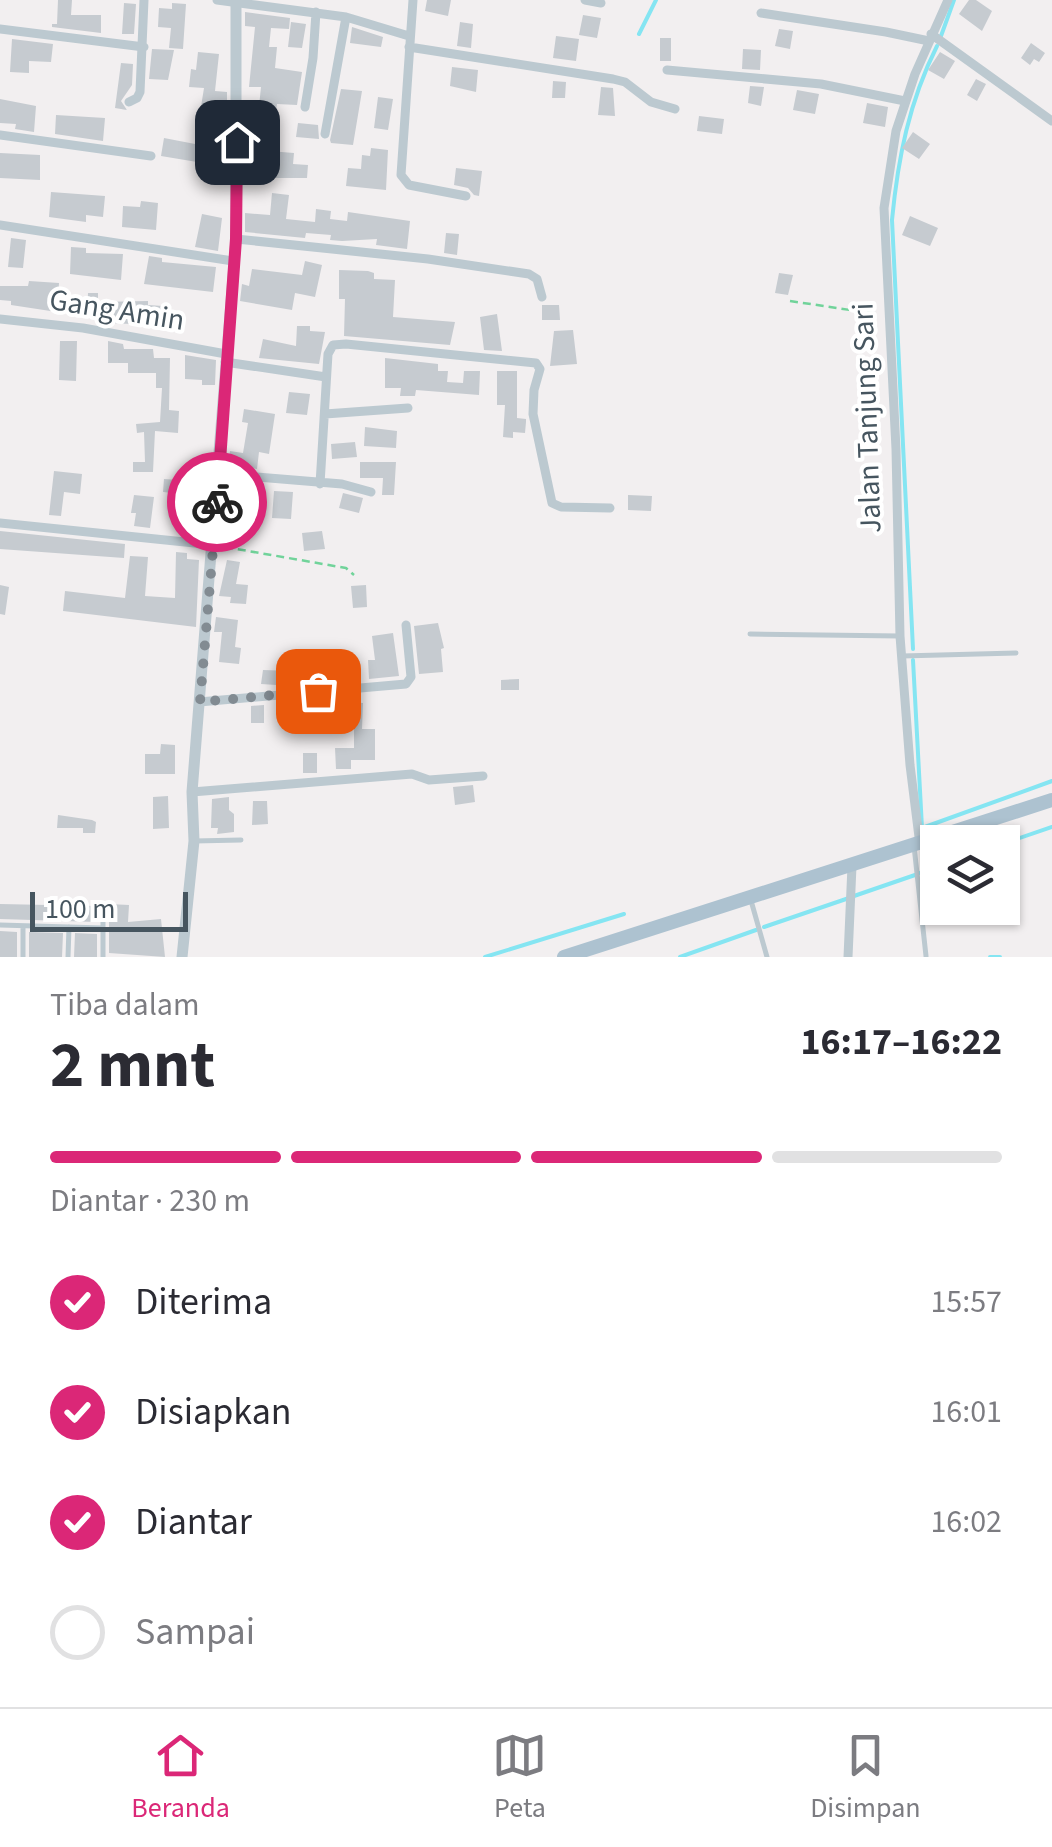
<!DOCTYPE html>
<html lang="id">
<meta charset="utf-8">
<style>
:root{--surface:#fff;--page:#f2f2f3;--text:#2b2b33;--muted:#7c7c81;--line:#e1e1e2;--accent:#db2777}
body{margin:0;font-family:"Source Sans 3",sans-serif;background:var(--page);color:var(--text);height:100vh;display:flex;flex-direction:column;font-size:38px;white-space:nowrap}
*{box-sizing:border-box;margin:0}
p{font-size:32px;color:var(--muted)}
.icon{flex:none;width:55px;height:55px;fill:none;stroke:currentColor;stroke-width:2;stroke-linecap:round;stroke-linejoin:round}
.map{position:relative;height:957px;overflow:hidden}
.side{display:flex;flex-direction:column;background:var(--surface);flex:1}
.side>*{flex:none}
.buttons{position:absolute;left:920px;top:825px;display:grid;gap:20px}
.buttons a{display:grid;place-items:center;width:100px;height:100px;border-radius:0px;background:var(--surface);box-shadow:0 2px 8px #0004;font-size:50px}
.scale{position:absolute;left:30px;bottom:25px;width:158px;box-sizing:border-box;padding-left:10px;border:5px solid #46555f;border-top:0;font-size:28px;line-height:35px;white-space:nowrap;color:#46555f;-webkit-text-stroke:8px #fff;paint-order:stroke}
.pin{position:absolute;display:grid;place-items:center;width:85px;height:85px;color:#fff;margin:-42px;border-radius:20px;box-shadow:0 5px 15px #0006}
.courier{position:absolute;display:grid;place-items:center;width:100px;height:100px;margin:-50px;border:8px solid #db2777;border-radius:50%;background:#fff;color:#222;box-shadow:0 2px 12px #0007}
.summary em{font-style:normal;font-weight:700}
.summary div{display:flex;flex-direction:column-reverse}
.summary{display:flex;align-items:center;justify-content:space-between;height:170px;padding:0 50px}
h1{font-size:65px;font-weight:700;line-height:75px}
.bar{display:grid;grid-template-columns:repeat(4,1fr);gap:15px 10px;align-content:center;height:120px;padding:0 50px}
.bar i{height:12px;border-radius:8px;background:var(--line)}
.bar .current{background:var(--accent)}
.bar p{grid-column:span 4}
ol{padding:0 50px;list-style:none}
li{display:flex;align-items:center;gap:30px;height:110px}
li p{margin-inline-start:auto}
li .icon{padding:10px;border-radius:50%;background:var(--accent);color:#fff;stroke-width:4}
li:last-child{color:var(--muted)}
li i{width:55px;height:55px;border:5px solid var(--line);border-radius:50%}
.tabs{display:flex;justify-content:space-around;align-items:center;height:140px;border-top:2px solid var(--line);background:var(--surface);font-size:28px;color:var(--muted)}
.tabs a{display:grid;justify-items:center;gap:5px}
.tabs .current{color:var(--accent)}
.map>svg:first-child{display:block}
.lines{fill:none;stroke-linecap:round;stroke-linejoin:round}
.stream{stroke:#85e5f2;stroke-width:4}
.building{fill:#c6cbd0}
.path{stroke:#71d39a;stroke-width:2.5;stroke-dasharray:8 5;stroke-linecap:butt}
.service{stroke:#bcc9d0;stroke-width:5}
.minor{stroke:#bcc9d0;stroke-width:9}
.tertiary{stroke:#bcc9d0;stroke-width:11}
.primary{stroke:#adc2d0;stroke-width:14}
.done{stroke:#828b92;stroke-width:10;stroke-dasharray:0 18}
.route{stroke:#db2777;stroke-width:12}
.labels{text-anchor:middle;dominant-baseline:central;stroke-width:8;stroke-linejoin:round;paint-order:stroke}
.street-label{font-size:30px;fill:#46555f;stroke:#fff}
</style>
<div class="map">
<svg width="1052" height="957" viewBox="0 0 1052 957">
<rect width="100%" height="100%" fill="#f2eff0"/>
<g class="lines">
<!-- stream -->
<path class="stream" d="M639 34 656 0
M941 36 954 0
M913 649 892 220C898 158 909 102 937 46
M913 660 922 828 1052 781
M1002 844 1052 827
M920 873 938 867
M854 896 915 875
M764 927 849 898
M485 957 624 914
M680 957 756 930
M990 957H1000"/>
</g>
<!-- building -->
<path class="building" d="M58 0H72L71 15H101V33L52 27V24H57Z
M427 0H451L448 16 425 11Z
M969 0H976L992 11 982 31 959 14Z
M124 3 136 4 134 34H122Z
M172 3 186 4 183 49 169 48 171 28 158 27 159 8 172 9Z
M245 12 290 18 289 29 271 28 269 47H277L275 68 302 72 297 105 277 104 273 133 264 132V143H251L252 116H258L261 87H249L255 27 245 26Z
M583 15 601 18 597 38 579 35Z
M291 22 306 24 302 48 288 47Z
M460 22 473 24 471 48 457 46Z
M352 27 383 37 381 47 350 43Z
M779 29 793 31 790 49 775 46Z
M556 36 579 39 576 61 553 58Z
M660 38H671V61H660Z
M12 39 53 44 51 62 29 61V73L10 72Z
M1031 43 1045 53 1039 62 1034 59 1030 65 1021 58Z
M152 49 174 50 168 80 149 79Z
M743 49 761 50 760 70 742 69Z
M198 52 219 54 215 91 227 92V130L209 128 206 156 227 158V173L196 170 197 162 161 156 164 138 195 144 204 88 189 87 191 69 196 70Z
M940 52 955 61 944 79 928 70Z
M121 63 133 64 132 85 121 101 127 110 115 108Z
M452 67 478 70 476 92 450 86Z
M976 79 986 84 977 101 967 95Z
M553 81 566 82 565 98H552Z
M750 86 764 87 761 106 748 103Z
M601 87 613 88 615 116 598 115Z
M341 89 362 91 353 145 331 143 330 140Z
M797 90 819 94 815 114 793 110Z
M378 97 393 99 388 130 374 128Z
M0 99 36 106 34 132 15 129 16 124 0 123Z
M867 103 888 107 885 127 863 123Z
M56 115 105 118 103 141 55 134Z
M699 116 724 119 722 134 697 131Z
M298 123 318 125 319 139 296 137Z
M913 132 930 144 919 159 902 148Z
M371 148 388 150 386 190 346 186 348 168 361 169 362 155 370 156Z
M269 151 294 153 293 164 308 165 307 178H264Z
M0 153 40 155V180L0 178Z
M456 168 482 171 479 196 474 195 468 188 454 185Z
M51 192 105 196 103 217 86 215V222L49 217Z
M272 193 289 195 286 219 315 222 316 209 331 211 330 219 347 221 348 212 410 221 407 249 376 245 377 239 342 241 330 240 331 235 306 233 305 238 245 232V213L270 215Z
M141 201 158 203 156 230 122 227 123 206 140 207Z
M202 214 222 218 218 251 195 247Z
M910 216 938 228 930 246 902 235Z
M446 233 459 234 457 255 444 253Z
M11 238 26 240 23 268 8 267Z
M71 247 86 248V253L123 254 121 280 70 274Z
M149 256 162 258V262L216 267 213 292 144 284Z
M305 261 322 265 315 297 295 293 292 310 240 301 242 284 249 286 252 269 302 275Z
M339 270 368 271 374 273V279L395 280 393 317 455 322 450 345 344 336 345 299H339Z
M779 273 793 275 788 295 775 293Z
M29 281 59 283 57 312 11 305V301L0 300V286H28Z
M88 293H98V302L148 301V305L163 306 161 325 105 323V316H87Z
M542 305H559L560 320H542Z
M497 314 502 351 484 350 480 317Z
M297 326H310V331L325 332 319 364 259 358 263 339 296 346Z
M573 330 577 364 550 366 554 331Z
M60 341H77L76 381 59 380Z
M108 341 123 344 124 349H153L154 358H170L169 410 179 411 178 433 155 431 153 472H133V462H145L144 432 137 433 136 424 160 422 162 388H156V373H128V363H108Z
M185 355 216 360 215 385H202V380L185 379Z
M385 358 438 364V371H448L447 382 463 383 464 371H480L479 395 416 390 415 396H400L401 388H385Z
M497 371H517V418L526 419V422L525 433 513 432V438L503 437 505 405H497Z
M289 392 310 394 307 415 286 413Z
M244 409 275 414 269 454 259 452 257 469 228 465 230 451 243 453 248 423 242 422Z
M365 427 397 431 396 448 364 446Z
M355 442 357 457 332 459 331 444Z
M360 462H396L394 495H382L383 478H360Z
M192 470 208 471 204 526 171 522 172 493 163 492 164 479 192 481Z
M54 471 82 474 80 494 64 492 61 516 49 515Z
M274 491 293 492 291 519 272 518Z
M343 493 363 498 359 513 339 508Z
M134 495 154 497 150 528 134 526 136 513H131Z
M628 495 652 496 651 511 628 510Z
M0 531 125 544 124 558 0 549Z
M322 531 325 549 304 551 302 533Z
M176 552 187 553V559L199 560 196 627 63 611 65 591 125 598 130 556 148 557 145 596 175 598Z
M227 560 240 562 236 584 248 585 246 604 230 603 231 597 219 596Z
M0 585 9 587 5 615 0 614Z
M366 585 367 607 353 608 351 586Z
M216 617 238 620 235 647 241 648 239 664 219 662 222 632H214Z
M438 623 444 648 441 649 443 672 419 674 414 626Z
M393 633 399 676 369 679 368 660H375L372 636Z
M263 670 294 671 292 686 261 684Z
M519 679V690H501V680Z
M332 701 363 703 362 729H375V760H351V769H336L335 748H354V724L325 723V713H332Z
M264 705V723H251V706Z
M161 744 175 745V774H145V754H160Z
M303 753H317V773H303Z
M473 785 475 802 455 805 453 787Z
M168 796 169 828 153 829V797Z
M229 797V810L234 814V832L217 834 218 828H211L212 799Z
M253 801H267L268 824 252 825Z
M58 815 92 820 96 822 95 833H83V828H57Z
M0 904 97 906V922L0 919Z
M109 904 129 905 128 922 161 919 165 957 109 953Z
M0 931 17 932V957H0Z
M29 932 63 933 62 957H29Z
M75 933 97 934V957H74Z"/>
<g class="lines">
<!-- path -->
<path class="path" d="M790 301 877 314
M225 547 346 568 354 575"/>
<!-- service -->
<path class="service" d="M750 634 900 636
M902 656 1016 653
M194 841 241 840
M914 846 926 956
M750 897 767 957
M0 925 103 928
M23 957V926
M68 957 69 927
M103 957V905"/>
<!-- minor -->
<path class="minor" d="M217 0 346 17 409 36
M413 0 401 175 409 185 466 196
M585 0 601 3
M761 13 886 32 929 41
M0 29 144 47
M931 34 1052 121
M409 47 613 79 625 82 651 102 675 109
M667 70 821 84 905 101
M129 102 137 98 140 92 144 0
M305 107 313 58 316 12
M325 134 346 17
M0 135 151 156
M0 225 233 261
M236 239 428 259 529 274 537 279 542 297
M0 319 83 328 226 354
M225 362 326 377
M325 414 408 408
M219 474 342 484 371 492
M320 484 328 354 333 345 346 344 536 363 540 369 534 390 533 414 552 503 561 507 610 508
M0 523 214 545
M199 702 406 684 411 677 406 625
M192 792 412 774 429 780 483 776
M920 845 910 765 900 636 896 449 884 208 896 131 915 74 948 0
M848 957 852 866"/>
<!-- tertiary -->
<path class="tertiary" d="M182 957 194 841 192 792 236 239V0"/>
<!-- primary -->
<path class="primary" d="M564 957 1052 800"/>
</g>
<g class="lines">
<!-- done -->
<path class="done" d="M217 502 200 702 318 691"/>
<!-- route -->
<path class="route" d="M217 502 236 239 237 142"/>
</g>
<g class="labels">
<!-- street labels -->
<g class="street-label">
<text transform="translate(117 310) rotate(9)">Gang Amin</text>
<text transform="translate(867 418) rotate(-92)">Jalan Tanjung Sari</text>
</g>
</g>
</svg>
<div class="buttons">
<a><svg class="icon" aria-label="layers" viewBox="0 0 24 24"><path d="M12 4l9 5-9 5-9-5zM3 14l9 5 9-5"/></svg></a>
</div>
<div class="scale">100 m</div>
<div class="pin" style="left:318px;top:691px;background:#ea580c"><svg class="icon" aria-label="bag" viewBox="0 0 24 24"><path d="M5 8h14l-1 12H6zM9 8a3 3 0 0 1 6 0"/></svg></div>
<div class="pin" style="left:237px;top:142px;background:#1f2937"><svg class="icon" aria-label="home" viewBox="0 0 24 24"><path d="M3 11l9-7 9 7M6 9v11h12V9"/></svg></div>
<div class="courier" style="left:217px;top:502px"><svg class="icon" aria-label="bike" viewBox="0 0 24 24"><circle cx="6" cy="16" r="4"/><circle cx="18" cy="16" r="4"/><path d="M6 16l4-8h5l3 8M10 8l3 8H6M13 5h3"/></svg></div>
</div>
<section class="side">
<div class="summary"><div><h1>2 mnt</h1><p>Tiba dalam</p></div><em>16:17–16:22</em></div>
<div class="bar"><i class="current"></i><i class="current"></i><i class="current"></i><i></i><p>Diantar · 230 m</p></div>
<ol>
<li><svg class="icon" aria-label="check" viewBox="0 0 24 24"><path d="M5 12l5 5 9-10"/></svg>Diterima<p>15:57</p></li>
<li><svg class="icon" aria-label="check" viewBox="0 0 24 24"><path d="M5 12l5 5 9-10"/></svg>Disiapkan<p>16:01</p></li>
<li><svg class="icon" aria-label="check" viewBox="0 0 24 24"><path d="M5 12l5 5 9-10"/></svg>Diantar<p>16:02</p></li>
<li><i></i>Sampai</li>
</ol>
</section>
<nav class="tabs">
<a class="current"><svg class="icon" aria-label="home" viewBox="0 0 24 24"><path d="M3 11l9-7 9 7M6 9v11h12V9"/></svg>Beranda</a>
<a><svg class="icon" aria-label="map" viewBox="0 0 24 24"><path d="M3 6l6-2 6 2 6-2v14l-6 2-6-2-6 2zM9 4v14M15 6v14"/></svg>Peta</a>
<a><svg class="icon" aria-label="saved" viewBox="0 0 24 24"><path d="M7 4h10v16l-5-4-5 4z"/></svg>Disimpan</a>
</nav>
